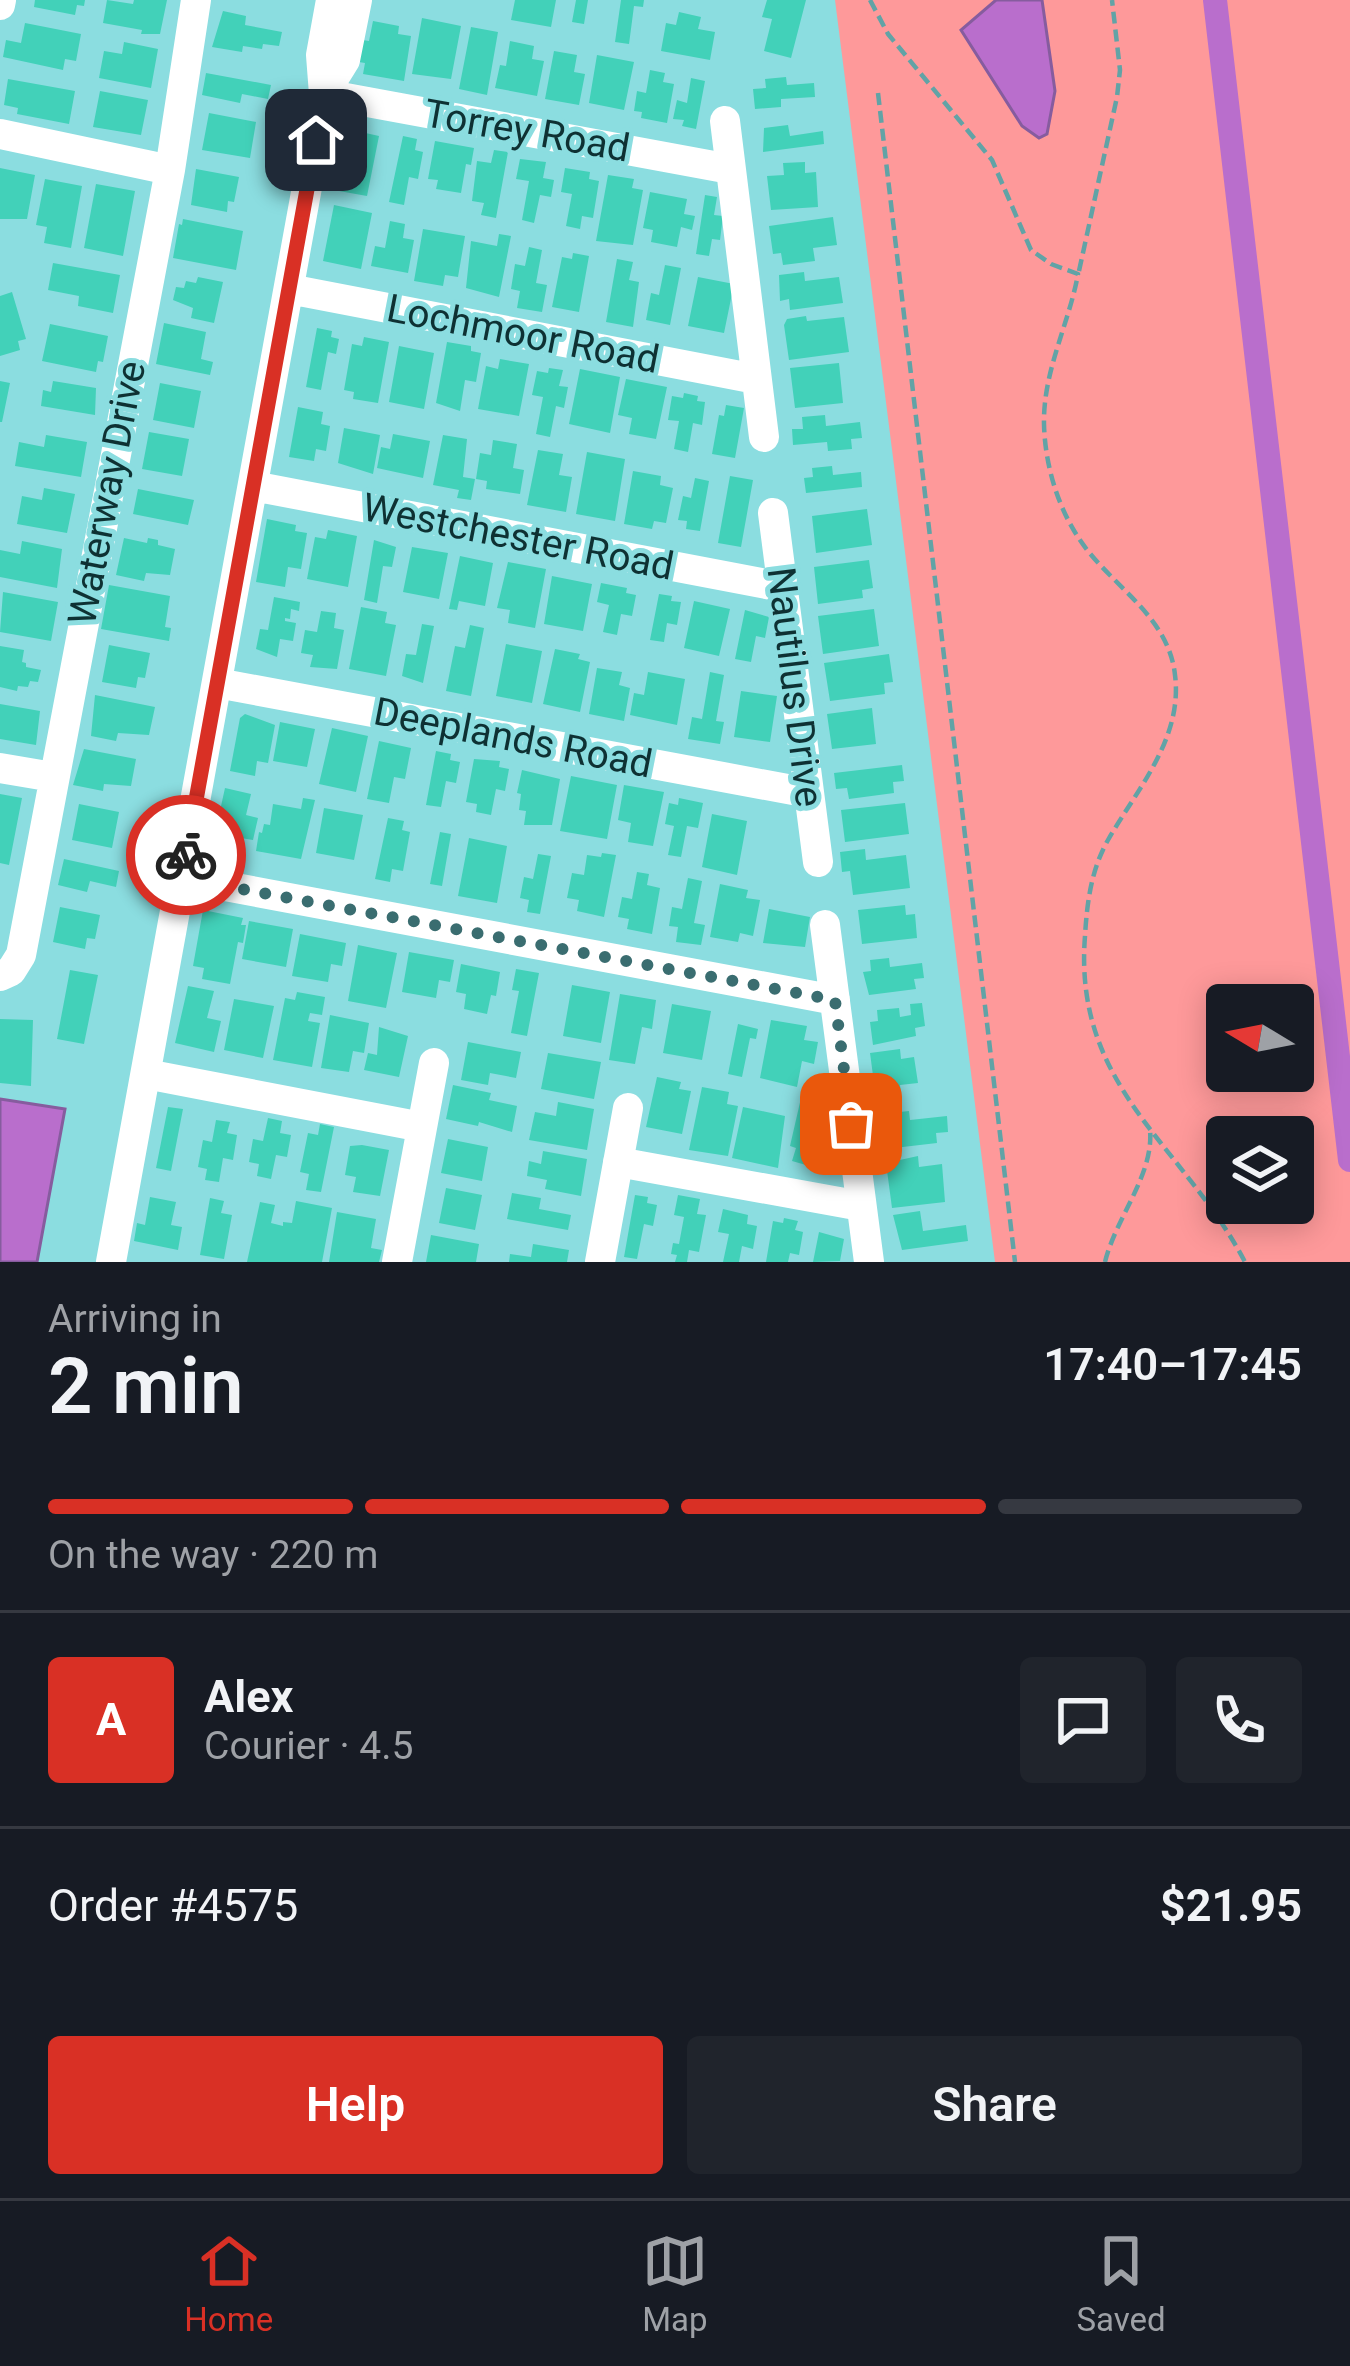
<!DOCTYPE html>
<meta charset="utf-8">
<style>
:root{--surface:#171b24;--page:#20242c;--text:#f1f3f6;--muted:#9ea1a6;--line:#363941;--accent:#d93025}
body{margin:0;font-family:Roboto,sans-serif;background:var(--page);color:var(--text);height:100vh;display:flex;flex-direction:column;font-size:45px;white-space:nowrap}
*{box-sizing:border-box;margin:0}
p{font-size:39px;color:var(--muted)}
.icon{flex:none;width:66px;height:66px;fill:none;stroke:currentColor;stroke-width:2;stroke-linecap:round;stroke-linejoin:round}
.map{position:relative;height:1262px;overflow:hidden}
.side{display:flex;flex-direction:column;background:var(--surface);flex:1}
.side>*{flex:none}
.needle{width:78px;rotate:280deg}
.tools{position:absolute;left:1206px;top:984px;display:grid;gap:24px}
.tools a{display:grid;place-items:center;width:108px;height:108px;border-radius:12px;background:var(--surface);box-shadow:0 6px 30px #0003;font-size:60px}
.pin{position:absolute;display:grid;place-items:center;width:102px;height:102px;color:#fff;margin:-51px;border-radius:24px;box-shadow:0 6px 18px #0006}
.courier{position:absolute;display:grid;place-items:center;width:120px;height:120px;margin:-60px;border:9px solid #d93025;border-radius:50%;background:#fff;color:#222;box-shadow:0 3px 15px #0007}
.overview em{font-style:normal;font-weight:600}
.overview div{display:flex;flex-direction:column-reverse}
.overview{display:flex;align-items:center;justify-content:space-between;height:204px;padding:0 48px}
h1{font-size:78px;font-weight:600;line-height:90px}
.bar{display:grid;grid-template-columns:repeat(4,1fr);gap:18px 12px;align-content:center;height:144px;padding:0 48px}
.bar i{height:15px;border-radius:9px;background:var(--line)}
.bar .selected{background:var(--accent)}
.bar p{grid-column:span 4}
.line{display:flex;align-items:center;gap:30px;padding:0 48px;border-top:3px solid var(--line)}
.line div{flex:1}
.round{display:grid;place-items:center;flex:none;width:126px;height:126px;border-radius:12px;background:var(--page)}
.primary-button{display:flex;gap:24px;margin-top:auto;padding:24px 48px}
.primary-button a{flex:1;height:138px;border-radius:12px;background:var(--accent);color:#fff;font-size:48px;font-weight:600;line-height:138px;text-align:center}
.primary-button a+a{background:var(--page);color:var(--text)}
.tabs{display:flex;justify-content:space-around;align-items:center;height:168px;border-top:3px solid var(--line);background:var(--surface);font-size:33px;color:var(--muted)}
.tabs a{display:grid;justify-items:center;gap:6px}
.tabs .selected{color:var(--accent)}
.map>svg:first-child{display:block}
.green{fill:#fe999a;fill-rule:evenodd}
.water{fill:#b96ecc;stroke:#865c9e;stroke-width:3}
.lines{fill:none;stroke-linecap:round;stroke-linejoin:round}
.canal{stroke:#b96ecc;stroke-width:24}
.building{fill:#42d1b9}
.path{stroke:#61a3a6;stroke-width:4.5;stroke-dasharray:12 6;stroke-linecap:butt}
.minor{stroke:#fff;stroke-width:30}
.done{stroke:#3a6d70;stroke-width:12;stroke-dasharray:0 21.6}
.route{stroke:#d93025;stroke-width:15}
.labels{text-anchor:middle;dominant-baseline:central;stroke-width:10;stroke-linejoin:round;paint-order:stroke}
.street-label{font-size:39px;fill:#0e3133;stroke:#8bdde0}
</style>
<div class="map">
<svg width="1350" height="1262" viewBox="0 0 1350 1262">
<rect width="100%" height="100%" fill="#8bdde0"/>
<!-- green -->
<path class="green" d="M835 0H1350V1262H995ZM1227 1005H1293V1071H1227ZM1227 1137H1293V1203H1227Z"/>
<!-- water -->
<path class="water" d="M996 0H1042L1055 91 1047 134 1039 138 1022 126 961 30Z
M0 1099 65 1109 37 1262H0Z"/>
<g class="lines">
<!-- canal -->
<path class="canal" d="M1215 0 1350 1160"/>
</g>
<!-- building -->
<path class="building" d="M35 0H85L84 6 77 5 75 15 34 7Z
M107 0 133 4 134 0H167L160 34H141L142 30 103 23Z
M515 0H556L551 27 511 20Z
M576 0H588L584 24 572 22Z
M621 0H644L643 7 634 6 629 44 615 42Z
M767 0H806L791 58 764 51 772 19 762 17Z
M223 11 246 16 245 25 282 32 279 46 263 44 262 49 243 46 242 52 212 47Z
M679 12 701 17 698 29 715 32 710 60 661 51 666 23 676 25Z
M422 18 461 26 451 79 412 74Z
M373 21 399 26 398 34 411 36 404 81 363 74 365 63 359 62 363 40 369 41Z
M25 23 81 34 76 61 65 59 63 70 3 57 6 40 21 43Z
M471 27 498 32 487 95 459 89Z
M510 41 534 46 532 59 544 61 537 96 495 88 500 65 506 66Z
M124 42 158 49 151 88 99 78 104 51 122 54Z
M554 51 577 55 574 72 585 74 579 105 545 99Z
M597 55 634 62 624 110 589 103Z
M650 70 665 73 663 82 674 84 667 123 641 118 642 112 634 111 637 91 646 93Z
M206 73 271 85 268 99 242 94 240 103 202 95Z
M786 77 787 85 814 83 815 97 781 99V107L755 109 753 89 766 88 765 79Z
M691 78 705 81 696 129 682 126 684 120 673 119 677 100 687 103Z
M8 79 75 91 69 124 17 114 18 108 4 105Z
M100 91 148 100 141 135 93 127Z
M209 113 256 122 250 158 202 150Z
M788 125 790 136 823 131 824 144 763 152 764 128Z
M352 130 379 136 367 196 339 191Z
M403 136 417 139 415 150 423 152 418 179 409 177 404 205 389 202Z
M435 141 474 148 471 165 466 164 461 193 436 189 438 180 428 179Z
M494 150 508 152 496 218 481 215 484 203 472 201 477 161 491 163Z
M520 159 546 162 543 178 554 180 551 197 540 195 534 223 522 220 529 181 516 179Z
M805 162V173L816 172 818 207 771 210 767 176 784 175 783 163Z
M0 168 35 175 27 219H0Z
M565 168 590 172 589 179 599 181 593 218 582 216 580 229 566 226 572 194 561 192Z
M196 169 239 177 234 202 228 201 227 212 191 205Z
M608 175 634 179 632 188 643 190 633 245 596 241Z
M45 179 82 186 71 248 44 243 47 227 36 225Z
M96 184 135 191 123 256 84 248Z
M650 192 687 199 684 214 695 216 692 230 681 227 677 247 651 242 653 230 643 228Z
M705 195 717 197 714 215 723 216 720 240 712 239 709 256 696 254Z
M334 205 372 213 361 269 323 261Z
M833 217 837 245 813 248 815 261 783 265 781 253 773 254 769 226Z
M183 219 243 231 236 270 173 258 179 224 182 225Z
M390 221 405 224 403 238 414 240 408 273 371 266 375 246 385 248Z
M423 229 465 236 458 277 445 275 443 286 414 281Z
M499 234 511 236 499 297 466 288 471 241 497 246Z
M529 247 542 250 536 283 547 285 542 312 517 308 520 291 511 289 515 264 525 266Z
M573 253 589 256 579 312 552 307 562 257 572 259Z
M617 259 633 262 629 280 639 282 633 327 606 322Z
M53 263 120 275 113 313 78 306 79 296 48 290Z
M665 265 681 268 670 325 646 320 651 293 659 295Z
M804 272 805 281 839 277 843 303 790 310 789 299 780 301 779 275Z
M198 277 223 282 214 323 191 318 193 308 173 300 176 287 184 288 186 281 196 283Z
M698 277 734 284 724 333 688 326Z
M12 292 26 339 18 341 20 350 0 356V296Z
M806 316 807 321 844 317 849 352 789 360 784 325 787 319Z
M164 323 206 332 201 359 213 362 210 375 156 364Z
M50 324 108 336 103 362 98 361 96 372 42 361Z
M317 328 332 331 331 337 339 339 336 354 328 352 321 390 306 387Z
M364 337 389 342 378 403 353 399 354 392 344 390 352 344 362 346Z
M447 342 471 346V351L481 353 476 382 465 380 460 411 436 403Z
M399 346 434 353 424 409 389 402Z
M500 359 529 364 519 416 478 409 486 366 498 369Z
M839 363 843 403 795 408 790 368Z
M549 368 563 370 559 386 568 387 564 408 556 406 550 437 536 434 543 397 532 395 537 371 548 373Z
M580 369 620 377 610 433 569 424Z
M626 379 667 387 656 439 629 434 632 418 618 415Z
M0 381 10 383 2 422H0Z
M53 381 96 388 95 415 41 406 43 390 51 392Z
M160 383 201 391 194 428 153 420Z
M684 393 698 396 697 401 705 402 702 425 693 423 688 452 674 449 679 421 668 420 672 396 683 398Z
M726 405 744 408 735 458 712 454 719 415 724 416Z
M298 407 323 412 321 424 330 426 326 451 316 449 314 461 289 457Z
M825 415 826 426 860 422 862 438 851 439 852 449 828 451 827 442 793 445 792 429H803L802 417Z
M344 428 380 435 373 474 338 463Z
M149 432 189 439 182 476 142 469Z
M393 434 430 441 423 478 377 468 381 447 390 449Z
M46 435 87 442 81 477 15 466 19 442 44 447Z
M443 435 467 439 463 477 475 479 471 500 457 498 459 490 433 485Z
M493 440 517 444 513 468 524 470 520 494 486 489 487 481 476 479 480 453 491 455Z
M538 450 563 454 559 475 572 477 566 512 527 505Z
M587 452 625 459 615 521 576 514Z
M832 466 833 475 861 472 862 487 806 493 804 478 813 477 812 468Z
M633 471 661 476 660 485 673 488 666 523 654 521 652 529 624 524Z
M730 476 753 480 741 547 718 543Z
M695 478 709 481 700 531 686 529 687 521 678 520 683 496 691 498Z
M44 488 75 494 67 533 17 524 22 496 42 500Z
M138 489 194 500 188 525 133 514Z
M867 509 872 545 816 553 812 516Z
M267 519 296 525 295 531 307 533 301 569 288 567 285 587 256 582Z
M328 530 357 536 348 587 307 579 315 537 326 539Z
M124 538 147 543 148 538 158 540V545L175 549 170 575 146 573 144 581 116 575Z
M374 540 396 547 392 567 383 566 377 603 364 600Z
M22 541 62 549 57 588 0 577V550L20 554Z
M412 547 448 553 439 599 403 592Z
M460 556 493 563 485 606 459 601 457 610 449 609Z
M869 560 873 588 862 590 863 598 818 604 814 567Z
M508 562 546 569 535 628 508 623 510 610 497 608Z
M552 576 592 584 583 631 544 624Z
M601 583 627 588 626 593 636 595 632 616 621 614 617 635 603 632 609 605 597 602Z
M109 585 170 596 165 627 171 628 169 641 101 629Z
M3 592 58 602 51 641 0 632Z
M659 594 672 596 671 601 681 602 677 625 667 623 664 642 650 640Z
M274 597 300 602 299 611 291 609 290 619 285 618V621L296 623 293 641 280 639 277 657 256 649 260 629 268 630Z
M694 601 730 609 719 656 684 648Z
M361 607 387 612 385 623 396 625 386 676 349 669Z
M874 609 879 646 823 654 818 616Z
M745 610 769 617 765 638 756 636 751 662 735 659Z
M321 611 336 613 334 628 344 630 337 669 310 667 313 655 301 653 305 630 317 632Z
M422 624 434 626 423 683 402 676 406 654 416 655Z
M470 625 484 628 471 696 446 691 455 646 465 648Z
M506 644 542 651 532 703 496 696Z
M109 645 150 653 145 678 138 677 136 688 102 682Z
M0 646 24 650 22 662 26 663V667L41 670 38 682 30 681 28 687 18 686 17 691 0 687Z
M555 649 580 654 578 659 590 662 580 712 543 704Z
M889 654 893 682 884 683 885 694 830 701 824 663Z
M597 668 622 672 619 685 630 688 624 721 589 714Z
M648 672 685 679 677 725 630 715 634 693 644 695Z
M710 672 724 675 716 721 724 722 720 744 688 739 692 717 702 719Z
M741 691 777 696 770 742 734 737Z
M95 695 155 707 149 735 118 733 116 741 91 736Z
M0 704 40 711 36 745 0 739Z
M872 708 876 744 832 749 827 714Z
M245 714 275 725 268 763 257 761 255 776 230 771 240 718Z
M280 722 315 729 307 767 273 761Z
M332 728 368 736 356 792 319 784Z
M379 741 411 748 405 779 394 777 389 803 367 799Z
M84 749 136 759 131 786 104 784 103 791 73 785Z
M436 751 451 754 450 760 460 762 456 783 446 781 441 807 426 805Z
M474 759 500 761 499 767 509 769 505 791 496 789 491 815 476 812 477 804 466 802Z
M902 765 904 781 893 782 894 793 849 799 847 788 836 789 834 773Z
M522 770 560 779 552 825H524L526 811 519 810 521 794 517 793Z
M571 776 617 785 607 839 560 831Z
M624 785 664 792 653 846 628 842 631 823 618 820Z
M225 788 251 794 246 815 258 818 253 840 241 838 238 853 212 847Z
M0 794 22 798 9 865 0 863Z
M303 798 315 800 301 859 256 851 259 832 262 833 264 824 270 825 273 804 301 809Z
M679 798 703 803 698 828 687 826 681 857 668 855 674 826 665 824 669 803 678 805Z
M905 803 909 834 845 842 841 810Z
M79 804 119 812 112 848 72 840Z
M324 808 363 815 354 860 316 853Z
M712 814 747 821 737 875 702 867Z
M388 818 404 821 402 830 410 832 403 871 392 869 390 882 375 879Z
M440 832 451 834 442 886 430 884Z
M469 838 507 846 497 903 458 896Z
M865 849 866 860 906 855 910 888 853 895 850 871 842 872 840 852Z
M602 853 616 855 604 917 577 911 579 900 567 898 572 873 584 875 587 855 601 857Z
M538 854 551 856 540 914 527 912 529 900 520 898 524 877 533 879Z
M64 859 119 871 116 887 90 881 87 892 58 885Z
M637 872 649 874 647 885 660 888 652 934 627 929 629 919 618 917 622 897 632 899Z
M688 878 702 881 694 923 705 925 701 945 676 942 678 927 669 926 672 907 682 909Z
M720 884 748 890 746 898 760 900 753 936 740 933 738 942 710 937Z
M905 905 906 915 915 914 917 938 862 944 858 910Z
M60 907 100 915 95 939 87 938 85 949 53 942Z
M769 909 810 917 805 947 763 943Z
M203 910 243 918 241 925H246L243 943 238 942 230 984 202 979 204 968 193 966Z
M249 921 293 929 286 967 242 959Z
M300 934 346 943 342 966 331 964 328 982 292 976Z
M358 945 397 953 386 1008 348 1001Z
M409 952 454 960 450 982 439 980 436 998 402 992Z
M889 958 890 967 922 963 924 978 914 979 916 989 869 995 863 972 871 971 870 960Z
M461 964 500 972 496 996 491 995 487 1014 464 1009 466 994 456 992Z
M516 969 539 973 527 1036 511 1033 519 991 512 990Z
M70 970 98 975 84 1044 57 1039Z
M572 985 610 992 601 1043 563 1036Z
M188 986 214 991 207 1018 221 1021 214 1052 175 1043Z
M297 992 325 997 322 1015 310 1013 308 1021 320 1023 312 1067 273 1060 285 998 295 1000Z
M620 994 656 1000 652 1029 642 1027 635 1064 609 1060Z
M234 999 274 1006 263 1058 224 1050Z
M922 1003 925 1026 915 1028 916 1036 873 1045 870 1022 878 1021 877 1010 899 1008 900 1017 911 1015 910 1004Z
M672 1004 711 1011 702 1060 663 1053Z
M330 1015 369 1023 364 1053 353 1051 349 1072 321 1068Z
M0 1019 33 1020 31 1086 0 1083Z
M771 1020 807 1026 804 1040 818 1042 814 1064 802 1061 797 1087 760 1078Z
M738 1024 758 1029 756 1039 750 1038 742 1077 728 1074Z
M379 1027 408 1036 399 1077 364 1070 368 1053 377 1055Z
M468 1042 521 1052 516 1078 490 1073 488 1085 461 1080Z
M900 1049 901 1059 914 1057 918 1083 900 1085 901 1095 876 1098 870 1053Z
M548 1053 601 1062 594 1099 541 1089Z
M657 1077 681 1082 679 1089 691 1091 682 1134 646 1127Z
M453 1085 491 1093 489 1100 517 1106 512 1132 479 1122 478 1126 446 1119Z
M702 1087 729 1092 727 1104 738 1106 728 1156 689 1150Z
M801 1098 824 1105 806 1165 792 1161 796 1148 790 1146Z
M558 1102 594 1109 587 1150 529 1140 535 1112 556 1116Z
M168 1107 183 1109 171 1171 156 1168Z
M743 1107 785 1116 778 1168 732 1158Z
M909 1111 910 1120 947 1116 948 1132 936 1133 937 1143 894 1148 893 1137 882 1138 881 1114Z
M268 1118 282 1121 280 1133 291 1135 287 1157 276 1155 271 1179 257 1176 259 1164 249 1162 253 1139 263 1141Z
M216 1120 230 1122 227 1133 237 1135 233 1160 223 1158 219 1182 205 1180 207 1169 198 1167 203 1140 212 1142Z
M320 1124 334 1127 321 1192 306 1190 309 1174 300 1172 308 1133 318 1135Z
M448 1139 488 1147 482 1181 441 1173Z
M362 1145 389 1150 380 1196 353 1192 356 1177 345 1175 350 1146Z
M543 1151 587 1159 581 1196 545 1189 547 1180 527 1176 529 1161 541 1164Z
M918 1156 919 1167 942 1164 945 1202 892 1208 886 1163Z
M446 1188 482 1195 475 1230 439 1223Z
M512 1193 541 1198 539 1209 571 1215 568 1230 507 1219Z
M635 1195 648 1197 647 1203 657 1205 653 1226 644 1224 637 1259 624 1257Z
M678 1195 700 1199 697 1214 706 1215 699 1252 689 1250 687 1262H675L677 1255 671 1254 673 1243 679 1244 684 1217 674 1215Z
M150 1197 176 1202 171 1225 182 1227 178 1250 134 1241 137 1223 145 1225Z
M210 1198 224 1201 221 1213 232 1215 224 1259 200 1255Z
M296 1201 332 1208 322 1262H247L260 1202 275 1205 271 1223 283 1226V1222L292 1223Z
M723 1209 748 1215 747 1224 757 1226 753 1249 742 1246 739 1262H723L729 1234 718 1232Z
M920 1211 923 1231 966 1225 968 1241 902 1250 893 1215Z
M337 1212 376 1219 371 1248 382 1250 379 1262H329Z
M784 1218 798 1221 795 1230 803 1232 799 1255 790 1253 788 1262H766L773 1221 783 1223Z
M819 1232 844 1239 840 1261 813 1262Z
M431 1235 479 1244 476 1262H426Z
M533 1244 569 1250 567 1262H509L510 1254 531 1257Z"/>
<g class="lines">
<!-- path -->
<path class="path" d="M870 0 888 34 992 160 1031 250 1051 264 1078 274C1069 324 1043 371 1044 424 1045 468 1060 516 1088 551 1120 591 1169 620 1175 675 1183 739 1137 789 1108 840 1091 870 1087 903 1085 936 1073 1088 1183 1144 1245 1262
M878 93 1015 1262
M1079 271 1117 97 1120 70 1112 0
M1105 1262C1116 1217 1154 1175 1150 1130"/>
<!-- minor -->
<path class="minor" d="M0 5 1 0
M324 94 730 169
M324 94 345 60 357 0
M725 121 764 437
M0 134 170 170
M289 289 756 379
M253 486 782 587
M773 513 818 862
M217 683 809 793
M0 768 53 777
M182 878 835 1000
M825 925 869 1262
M0 976 11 971 21 955 170 170 196 0
M146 1074 422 1127
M618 1162 861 1206
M111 1262 324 94 321 55 331 0
M397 1262 434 1063
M600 1262 628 1108"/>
</g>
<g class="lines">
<!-- done -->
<path class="done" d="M186 855 182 878 835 1000 851 1124"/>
<!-- route -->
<path class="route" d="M186 855 316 140"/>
</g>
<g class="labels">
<!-- street labels -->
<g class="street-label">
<text transform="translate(527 131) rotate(10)">Torrey Road</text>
<text transform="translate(523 334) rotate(11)">Lochmoor Road</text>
<text transform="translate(107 493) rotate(-79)">Waterway Drive</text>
<text transform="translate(518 537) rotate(11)">Westchester Road</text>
<text transform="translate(795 687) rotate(83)">Nautilus Drive</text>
<text transform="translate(513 738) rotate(11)">Deeplands Road</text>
</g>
</g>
</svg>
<div class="tools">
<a><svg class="needle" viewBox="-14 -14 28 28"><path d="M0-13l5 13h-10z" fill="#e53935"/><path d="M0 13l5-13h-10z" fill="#9ea1a6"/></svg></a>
<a><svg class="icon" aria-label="layers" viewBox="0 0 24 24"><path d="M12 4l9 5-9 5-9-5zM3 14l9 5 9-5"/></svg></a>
</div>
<div class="pin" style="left:851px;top:1124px;background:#ea580c"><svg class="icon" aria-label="bag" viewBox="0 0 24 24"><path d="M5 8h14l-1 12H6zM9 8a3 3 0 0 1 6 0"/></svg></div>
<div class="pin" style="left:316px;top:140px;background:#1f2937"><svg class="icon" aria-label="home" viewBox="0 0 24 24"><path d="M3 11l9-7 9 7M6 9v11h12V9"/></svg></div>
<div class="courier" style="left:186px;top:855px"><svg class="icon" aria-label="bike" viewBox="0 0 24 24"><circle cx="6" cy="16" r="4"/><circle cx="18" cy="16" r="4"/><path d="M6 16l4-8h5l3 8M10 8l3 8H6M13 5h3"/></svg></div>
</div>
<section class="side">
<div class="overview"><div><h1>2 min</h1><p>Arriving in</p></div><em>17:40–17:45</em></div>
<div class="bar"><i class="selected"></i><i class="selected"></i><i class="selected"></i><i></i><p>On the way · 220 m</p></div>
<div class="line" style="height:216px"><b class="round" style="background:var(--accent);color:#fff">A</b><div><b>Alex</b><p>Courier · 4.5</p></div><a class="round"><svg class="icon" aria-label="chat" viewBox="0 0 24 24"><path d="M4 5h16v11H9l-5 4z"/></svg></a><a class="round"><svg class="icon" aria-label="phone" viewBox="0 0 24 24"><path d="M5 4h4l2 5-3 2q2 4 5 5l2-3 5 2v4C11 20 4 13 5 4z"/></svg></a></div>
<div class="line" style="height:156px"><div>Order #4575</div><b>$21.95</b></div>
<div class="primary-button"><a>Help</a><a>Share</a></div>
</section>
<nav class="tabs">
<a class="selected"><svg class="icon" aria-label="home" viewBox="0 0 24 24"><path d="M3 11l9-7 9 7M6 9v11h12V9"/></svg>Home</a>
<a><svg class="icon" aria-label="map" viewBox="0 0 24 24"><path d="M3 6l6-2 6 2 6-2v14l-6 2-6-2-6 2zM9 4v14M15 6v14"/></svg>Map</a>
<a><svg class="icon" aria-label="saved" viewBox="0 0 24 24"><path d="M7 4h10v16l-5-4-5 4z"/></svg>Saved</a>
</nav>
